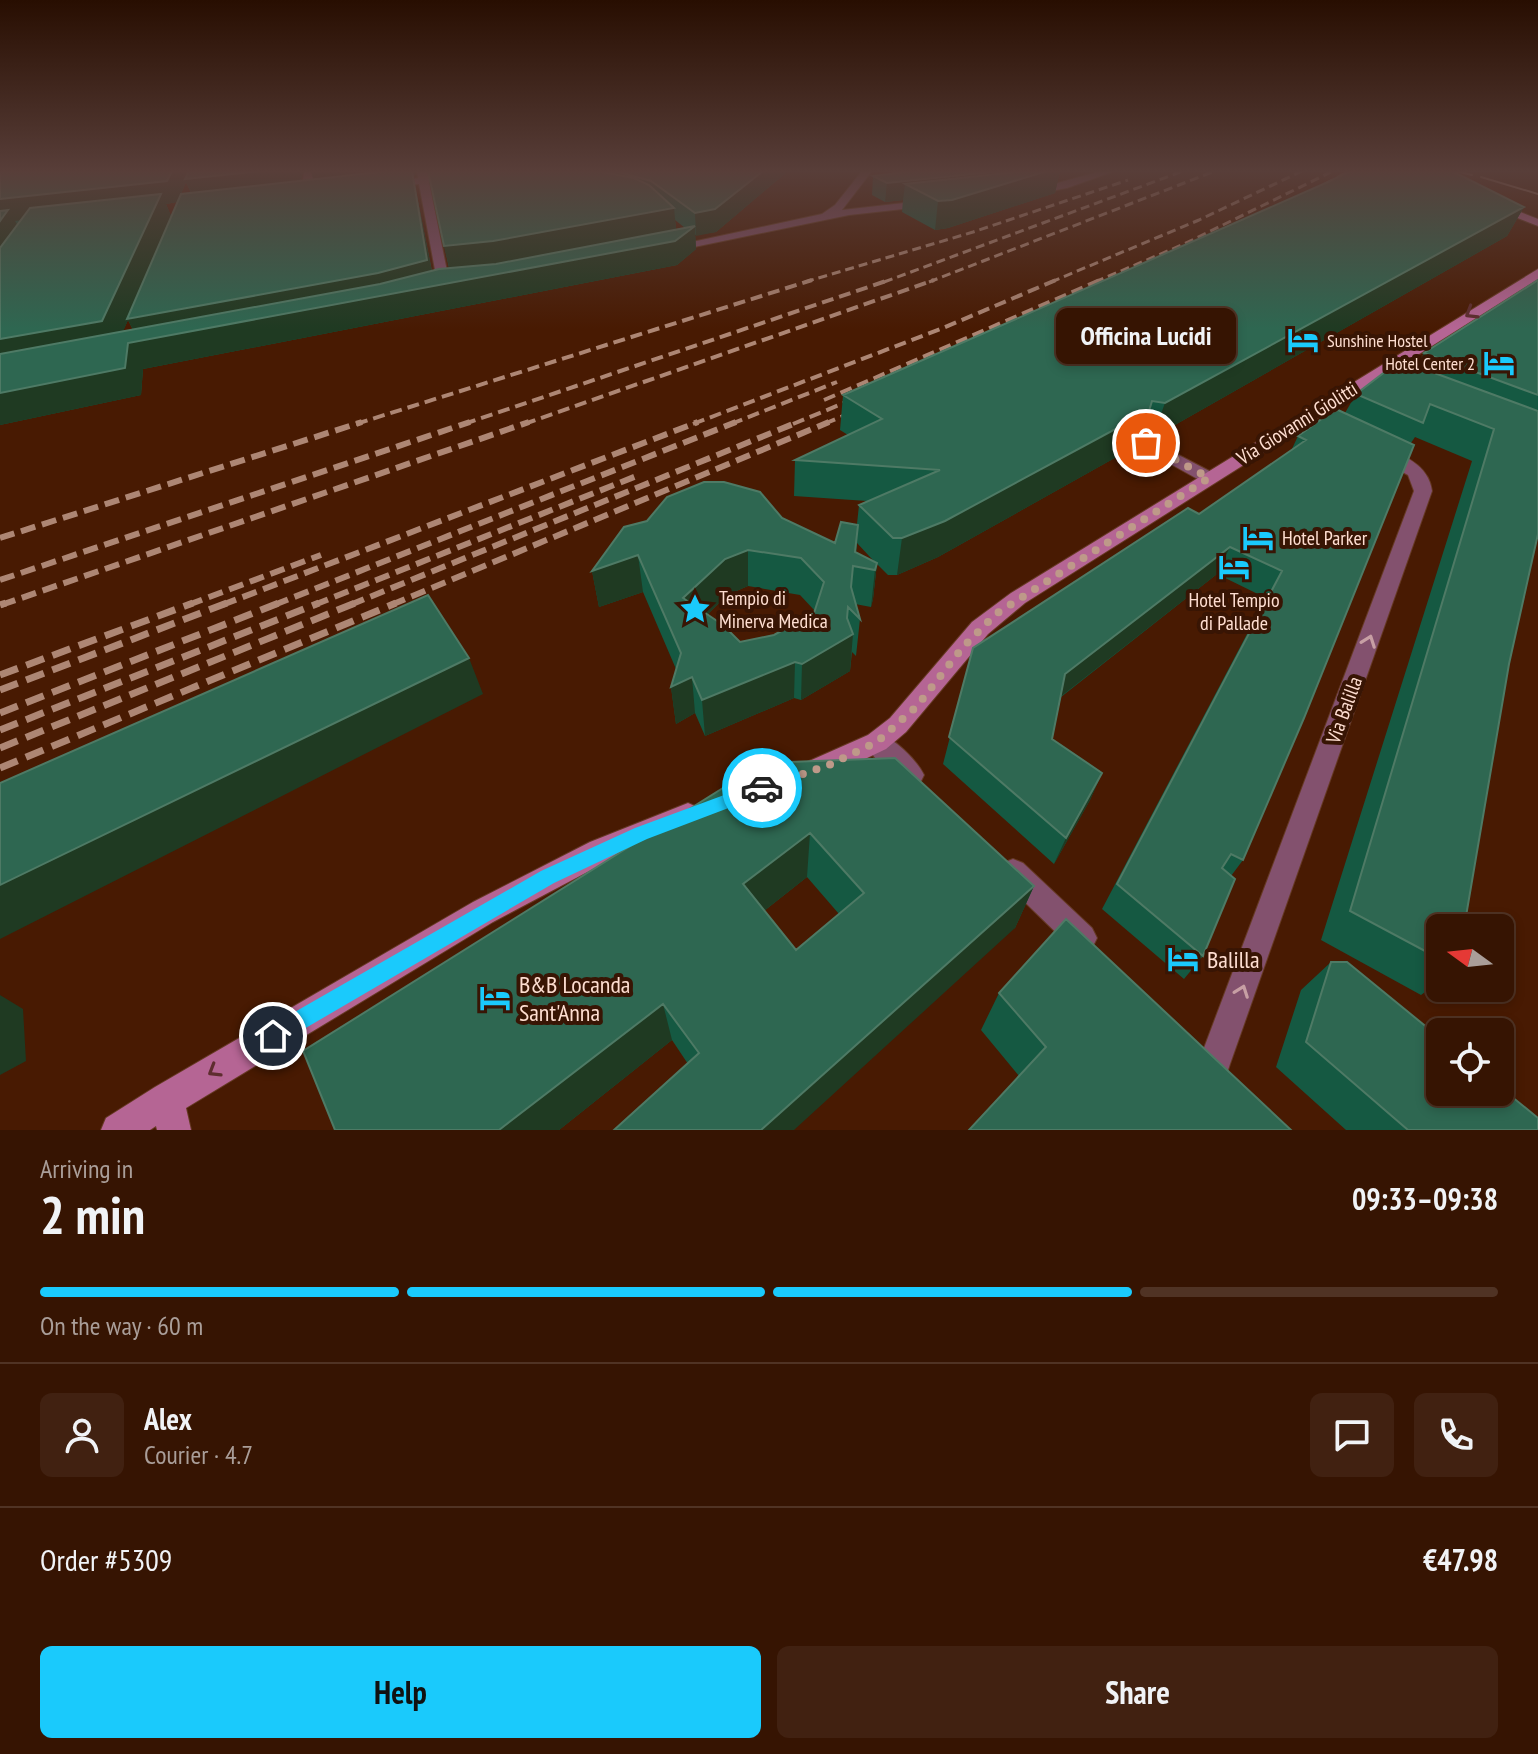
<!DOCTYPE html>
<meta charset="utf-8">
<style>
:root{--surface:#361402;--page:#412111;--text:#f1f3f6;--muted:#aa9e99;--line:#503324;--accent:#1acafc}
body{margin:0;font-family:"PT Sans Narrow",sans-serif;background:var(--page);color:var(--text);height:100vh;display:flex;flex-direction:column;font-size:30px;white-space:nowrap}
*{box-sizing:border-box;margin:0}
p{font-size:26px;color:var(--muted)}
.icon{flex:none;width:44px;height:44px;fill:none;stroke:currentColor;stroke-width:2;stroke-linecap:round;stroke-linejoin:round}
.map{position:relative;height:1130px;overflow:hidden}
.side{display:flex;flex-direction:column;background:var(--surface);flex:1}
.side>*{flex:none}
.needle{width:52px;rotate:285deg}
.controls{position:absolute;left:1426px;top:914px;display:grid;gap:16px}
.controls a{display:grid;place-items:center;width:88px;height:88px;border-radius:12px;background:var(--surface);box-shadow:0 4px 12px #0003,0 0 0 2px var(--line);font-size:40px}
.pin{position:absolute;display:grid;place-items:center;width:68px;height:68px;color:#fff;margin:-34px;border:4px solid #fff;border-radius:50%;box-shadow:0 2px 8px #0007}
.courier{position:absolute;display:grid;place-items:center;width:80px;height:80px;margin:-40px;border:6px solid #1acafc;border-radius:50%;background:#fff;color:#222;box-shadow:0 2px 10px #0007}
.bubble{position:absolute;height:56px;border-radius:12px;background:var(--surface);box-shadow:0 4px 12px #0003,0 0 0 2px var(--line);font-size:26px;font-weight:800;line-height:56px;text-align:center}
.summary em{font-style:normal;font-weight:800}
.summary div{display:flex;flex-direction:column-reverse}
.summary{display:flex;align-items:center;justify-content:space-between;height:136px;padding:0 40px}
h1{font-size:52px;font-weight:800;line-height:60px}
.bar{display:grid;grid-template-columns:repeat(4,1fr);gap:12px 8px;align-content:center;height:96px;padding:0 40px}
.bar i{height:10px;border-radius:6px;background:var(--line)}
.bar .current{background:var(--accent)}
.bar p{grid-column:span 4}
.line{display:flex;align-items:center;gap:20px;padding:0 40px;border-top:2px solid var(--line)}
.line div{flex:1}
.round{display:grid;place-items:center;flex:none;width:84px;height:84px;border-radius:12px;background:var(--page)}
.primary-button{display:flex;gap:16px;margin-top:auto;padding:16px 40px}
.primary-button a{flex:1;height:92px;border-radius:12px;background:var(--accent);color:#111;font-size:32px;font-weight:800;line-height:92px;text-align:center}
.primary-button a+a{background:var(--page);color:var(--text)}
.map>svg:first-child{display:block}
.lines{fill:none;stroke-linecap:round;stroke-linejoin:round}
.service-casing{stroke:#653923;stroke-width:2}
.minor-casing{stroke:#653923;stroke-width:2}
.secondary-casing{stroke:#653923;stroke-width:2}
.service{fill:#83516e;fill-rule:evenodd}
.minor{fill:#83516e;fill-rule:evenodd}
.secondary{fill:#b56594;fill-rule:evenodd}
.tram{stroke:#ad8674;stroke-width:2}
.rail-far3{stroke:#ad8674;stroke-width:3;stroke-dasharray:9 5;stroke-linecap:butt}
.rail-far2{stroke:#ad8674;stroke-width:4;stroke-dasharray:12 6;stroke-linecap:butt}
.rail-far1{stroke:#ad8674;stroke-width:6;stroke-dasharray:15 7;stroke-linecap:butt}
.rail{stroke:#ad8674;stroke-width:7;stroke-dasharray:19 9;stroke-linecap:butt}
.wall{fill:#155942;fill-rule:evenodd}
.shaded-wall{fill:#1f3a22}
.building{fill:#2e6751;stroke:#4e7a65;stroke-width:2;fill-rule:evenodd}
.oneway{stroke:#5e2d2f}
.oneway2{stroke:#c79fa4}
.route{fill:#1acafc}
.done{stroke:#be9989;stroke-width:8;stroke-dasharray:0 14.4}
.labels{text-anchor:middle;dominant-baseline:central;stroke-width:8;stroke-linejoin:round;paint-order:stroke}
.far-poi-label{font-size:18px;fill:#feded1;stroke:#381504;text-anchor:start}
.street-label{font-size:20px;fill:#feded1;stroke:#381504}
.poi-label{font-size:20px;fill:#feded1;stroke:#381504;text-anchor:start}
.near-poi-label{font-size:24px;fill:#feded1;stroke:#381504;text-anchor:start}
</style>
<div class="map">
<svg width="1538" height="1130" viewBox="0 0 1538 1130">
<rect width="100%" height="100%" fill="#481a02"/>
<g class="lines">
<defs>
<path id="service" d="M1146 438 1215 474 1218 478 1215 482H1203L1140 447 1138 443 1140 439Z"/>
<path id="minor" d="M304 171H314L312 193 307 196 302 193Z
M417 171H427L428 176 506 171 429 182 450 286 444 290 438 286 419 184 390 187 385 184 418 178Z
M862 171H872L842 210 930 200 935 203 930 206 849 215 670 252 664 248 822 214 835 205Z
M1101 171H1115L1067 188 1030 195 1025 192Z
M1381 448C1403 454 1429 465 1432 491L1230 1064 1226 1076 1214 1080 1202 1076 1198 1064 1414 491 1408 475 1375 457 1372 453 1375 449Z
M877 732C894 738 916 759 924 775L920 783C900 790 873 759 865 742L868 735Z
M1013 859 1023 863 1092 928 1097 938 1092 948 1082 953 1072 948 1003 881 999 872 1003 863Z"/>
<path id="secondary" d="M1489 203H1497L1538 219V226L1489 207Z
M1538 269V279L1025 603 988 634 906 732 886 749 825 778 816 781 807 778 803 770 807 762 868 735 890 718 972 622 1011 593Z
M688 803 697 807 701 815 697 823 610 860 493 922 186 1108 191 1130H157L156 1126 150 1130H101L106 1118 155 1087 473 902 590 842Z"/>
</defs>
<!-- service casing -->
<use href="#service" class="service-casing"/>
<!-- minor casing -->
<use href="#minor" class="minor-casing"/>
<!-- secondary casing -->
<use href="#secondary" class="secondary-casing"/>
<!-- service -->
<use href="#service" class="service"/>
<!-- minor -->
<use href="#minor" class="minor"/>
<!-- secondary -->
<use href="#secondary" class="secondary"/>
<!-- tram -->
<path class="tram" d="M1456 171 1472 175
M1481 177 1538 194"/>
<!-- rail-far3 -->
<path class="rail-far3" d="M1325 184 1350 171
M805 282 973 232 1128 180
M884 282 1183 171
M929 282 1215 171
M1051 282 1199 220 1302 171
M1095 282 1184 244 1331 172"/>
<!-- rail-far2 -->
<path class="rail-far2" d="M824 400 1100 280
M356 424 812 280
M464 424 889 280
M524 424 934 280
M693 424 943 328 1056 280
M731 424 837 382
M793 424 844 403
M824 424 860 409"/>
<!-- rail-far1 -->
<path class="rail-far1" d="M0 538 362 422
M0 580 470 422
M1 605 529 422
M188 605 321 555
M222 605 698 422
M274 605 736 422
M314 605 639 475
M350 605 798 422
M391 605 829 422"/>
<!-- rail -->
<path class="rail" d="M0 605 6 603
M0 675 193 603
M0 690 227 603
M0 713 279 603
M0 730 319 603
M0 748 355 603
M0 768 396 603"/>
</g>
<!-- wall -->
<path class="wall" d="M0 171H303L301 180 313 179 311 171H416L415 175 413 176 432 271 449 268 428 171H788L716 232 695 235 696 249 677 265 143 369 141 395 0 425ZM186 182 191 193 181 194ZM177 202 171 216 166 204ZM675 220 685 228 676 229ZM128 320 133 330 123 331Z
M911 171H1060L1055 193 948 228 935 230 902 212 903 200 885 202 872 195 873 176Z
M1524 207 1507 236 1152 438 1140 436 1136 446 938 557 897 575H888L877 564 873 599 871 607 855 604 860 619 856 656 852 652 850 671 801 700 794 698 705 736 695 713 676 724 671 687 676 669 643 592 599 607 592 571 624 527 782 518 835 543 857 524 859 505 867 501 794 496 795 460 848 435 840 430 843 395ZM857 543 870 557 875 562 856 553ZM748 586 800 595 815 611 814 613 774 635 740 642 708 614 727 595Z
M1538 280V534L1440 928V981L1421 995 1321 940 1472 461 1415 437 1411 443 1243 860 1231 876 1203 956 1184 979 1102 909 1266 598 1217 574 1061 697 1052 739 1102 773 1090 800 1054 864 943 764 973 648 1199 514 1291 451 1298 436 1345 413 1356 394 1404 369 1417 366 1424 353Z
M763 763 1034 886 1015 928 688 1064 672 1040 559 1130H335ZM807 877 839 914 796 950 764 911Z
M1331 962 1538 1130H1346L1276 1067 1301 990Z
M999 993 1291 1130 1019 1076 981 1030Z"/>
<!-- shaded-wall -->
<path class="shaded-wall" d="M172 171H303L299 188 195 200 186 182 177 202 166 204 171 216 316 187 311 171H416L415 175 413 176 434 282 452 279 444 246 674 208 677 239 695 226 696 249 677 265 143 369 141 395 0 425V393L128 343 139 341 128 320 117 346 0 368V339L156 205 15 221 22 233 0 264V199Z
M763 171H788L716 232 696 236 695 213Z
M1002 171H1060L1055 193 948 228 935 230 938 201 905 184 903 200 885 202 887 183Z
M1524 207 1507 236 1152 438 1165 403Z
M1149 411 1136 446 938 557 897 575 902 538Z
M1230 547 1217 574 1055 701 1065 674Z
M748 550V586L727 595 687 635 683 598 725 559Z
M638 555 643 592 599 607 592 571Z
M877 563 873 599 871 607 875 570Z
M853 634 850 671 801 700 802 664Z
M469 658 483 694 0 939V885Z
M795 662 794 698 705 736 702 700Z
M692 677 695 713 676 724 671 687Z
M1102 773 1090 800 1054 864 1066 838Z
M810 833 807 877 745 926 743 884Z
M1034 886 1015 928 794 1130H761Z
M0 995 23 1009 26 1061 0 1075Z
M663 1004 672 1040 559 1130H499Z"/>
<!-- building -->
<path class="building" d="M0 171H172L167 181 0 199Z
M189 171H260L185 179Z
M388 171H412L427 260 378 273 127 319 181 194Z
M428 171H597L634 178 649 185 674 208 493 241 444 246Z
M615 171H763L715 209 695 213 651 181Z
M912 171H1002L887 183 873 176Z
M1024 171H1047L952 200 938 201 905 184Z
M1350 171H1452L1524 207 1165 403 1152 401 1149 411 945 521 902 538H893L859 505 940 470 795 460 882 419 843 395 1328 182Z
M161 194 102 321 0 339V248L30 208Z
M8 210 0 221V211Z
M695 226 675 241 128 343 125 368 0 393V354L380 284 439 269 496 264Z
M1538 280V395L1424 353Z
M1410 364 1538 411V534L1509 664 1464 928H1440V959L1350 911 1494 429 1430 404 1423 423 1356 394 1394 365 1404 369Z
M1338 410 1414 445 1304 718 1243 860 1231 854 1222 868 1235 879 1203 956 1117 884 1282 571 1230 547 1065 674 1052 739 1102 773 1066 838 949 737 973 648 1188 508 1199 514 1306 440 1298 436 1330 413Z
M704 482H724L760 492 782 518 835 543 841 522 858 525 855 552 877 563 875 570 853 566 851 587 860 619 848 607 847 618 853 634 802 664 795 662 702 700 692 677 671 687 681 653 638 555 592 571 624 527 647 521 667 497ZM748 550 801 558 824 582 814 613 774 635 740 642 723 625 683 598 725 559Z
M428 595 469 658 0 885V783Z
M895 758 1034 886 761 1130H614L699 1053 663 1004 499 1130H335L303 1051 763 763ZM810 833 864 893 796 950 743 884Z
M1066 919 1291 1130H969L1046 1047 999 993Z
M1331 962H1347L1440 1038V1092H1500V1087L1538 1118V1130H1408L1306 1042Z"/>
<!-- one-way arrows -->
<defs><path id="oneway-chevron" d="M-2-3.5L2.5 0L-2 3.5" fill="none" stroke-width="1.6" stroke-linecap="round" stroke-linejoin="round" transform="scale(2)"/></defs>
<g class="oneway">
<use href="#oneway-chevron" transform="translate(1471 313) rotate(148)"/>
<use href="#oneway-chevron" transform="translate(214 1071) rotate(149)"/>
</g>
<g class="oneway2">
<use href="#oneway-chevron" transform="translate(1369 641) rotate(-70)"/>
<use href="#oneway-chevron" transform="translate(1242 991) rotate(-70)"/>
</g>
<!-- sky -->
<linearGradient id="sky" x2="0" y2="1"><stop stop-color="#280e01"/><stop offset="0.52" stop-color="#583e39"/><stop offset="1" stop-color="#583e39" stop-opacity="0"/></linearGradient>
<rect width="1538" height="329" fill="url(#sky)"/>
<!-- route -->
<path class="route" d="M762 781 768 783 770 788 768 793 647 839 554 883 280 1043 273 1046 265 1043 262 1036 265 1029 541 871 635 828Z"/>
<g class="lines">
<!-- done -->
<path class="done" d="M762 788 829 765 877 742 917 706 963 647 996 614 1209 478 1146 443"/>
</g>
<!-- icons -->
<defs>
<symbol id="hotel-bare" viewBox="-9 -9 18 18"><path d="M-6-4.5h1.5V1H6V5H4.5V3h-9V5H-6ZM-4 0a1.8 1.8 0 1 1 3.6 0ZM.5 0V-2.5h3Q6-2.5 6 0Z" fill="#1acafc" stroke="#381504" stroke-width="2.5" paint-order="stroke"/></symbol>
<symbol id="sight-bare" viewBox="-9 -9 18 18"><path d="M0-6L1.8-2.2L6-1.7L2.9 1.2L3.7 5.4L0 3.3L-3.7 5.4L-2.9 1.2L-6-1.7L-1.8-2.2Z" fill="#1acafc" stroke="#381504" stroke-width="2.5" paint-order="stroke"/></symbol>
</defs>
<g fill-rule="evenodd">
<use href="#hotel-bare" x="1281" y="318" width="44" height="44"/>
<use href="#hotel-bare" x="1477" y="341" width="44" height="44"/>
<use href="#hotel-bare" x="1236" y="516" width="44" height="44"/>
<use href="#hotel-bare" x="1212" y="545" width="44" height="44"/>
<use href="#sight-bare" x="673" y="587" width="44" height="44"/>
<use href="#hotel-bare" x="1161" y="937" width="44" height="44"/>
<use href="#hotel-bare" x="473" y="976" width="44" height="44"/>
</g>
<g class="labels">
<!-- far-poi labels -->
<g class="far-poi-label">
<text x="1327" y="340">Sunshine Hostel</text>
<text x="1475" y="363" text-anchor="end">Hotel Center 2</text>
</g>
<!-- street labels -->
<g class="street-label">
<text transform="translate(1297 423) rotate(-32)">Via Giovanni Giolitti</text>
<text transform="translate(1344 710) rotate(-70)">Via Balilla</text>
</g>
<!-- poi labels -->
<g class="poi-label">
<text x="1282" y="538">Hotel Parker</text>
<text x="719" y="598">Tempio di<tspan x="719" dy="23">Minerva Medica</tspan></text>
<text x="1234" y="600" text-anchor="middle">Hotel Tempio<tspan x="1234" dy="23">di Pallade</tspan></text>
</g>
<!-- near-poi labels -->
<g class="near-poi-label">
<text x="1207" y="959">Balilla</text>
<text x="519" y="984">B&amp;B Locanda<tspan x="519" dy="28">Sant'Anna</tspan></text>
</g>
</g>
</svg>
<div class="controls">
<a><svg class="needle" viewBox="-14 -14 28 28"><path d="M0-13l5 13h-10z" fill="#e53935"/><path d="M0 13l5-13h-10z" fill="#aa9e99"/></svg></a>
<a><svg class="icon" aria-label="locate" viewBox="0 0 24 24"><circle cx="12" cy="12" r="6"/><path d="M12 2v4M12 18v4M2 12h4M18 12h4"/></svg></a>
</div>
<div class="pin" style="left:1146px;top:443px;background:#ea580c"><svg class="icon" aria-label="bag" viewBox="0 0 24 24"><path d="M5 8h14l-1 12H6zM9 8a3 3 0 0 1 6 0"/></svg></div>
<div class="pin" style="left:273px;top:1036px;background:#1f2937"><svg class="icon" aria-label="home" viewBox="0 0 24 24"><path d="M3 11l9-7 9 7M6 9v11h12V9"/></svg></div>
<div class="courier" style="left:762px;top:788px"><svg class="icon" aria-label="car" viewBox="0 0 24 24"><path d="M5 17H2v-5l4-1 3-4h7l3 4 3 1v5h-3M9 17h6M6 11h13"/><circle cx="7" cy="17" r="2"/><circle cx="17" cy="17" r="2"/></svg></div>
<div class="bubble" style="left:1056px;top:308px;width:180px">Officina Lucidi</div>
</div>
<section class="side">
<div class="summary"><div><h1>2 min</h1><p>Arriving in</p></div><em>09:33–09:38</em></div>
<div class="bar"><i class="current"></i><i class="current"></i><i class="current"></i><i></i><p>On the way · 60 m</p></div>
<div class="line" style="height:144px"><a class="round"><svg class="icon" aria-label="person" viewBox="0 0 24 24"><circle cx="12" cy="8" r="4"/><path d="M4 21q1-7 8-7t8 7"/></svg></a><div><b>Alex</b><p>Courier · 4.7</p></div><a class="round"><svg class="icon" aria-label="chat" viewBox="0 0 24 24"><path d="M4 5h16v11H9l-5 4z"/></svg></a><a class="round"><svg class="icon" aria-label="phone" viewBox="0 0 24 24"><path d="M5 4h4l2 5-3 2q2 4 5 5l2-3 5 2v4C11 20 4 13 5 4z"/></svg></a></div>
<div class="line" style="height:104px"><div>Order #5309</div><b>€47.98</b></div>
<div class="primary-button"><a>Help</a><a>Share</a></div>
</section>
